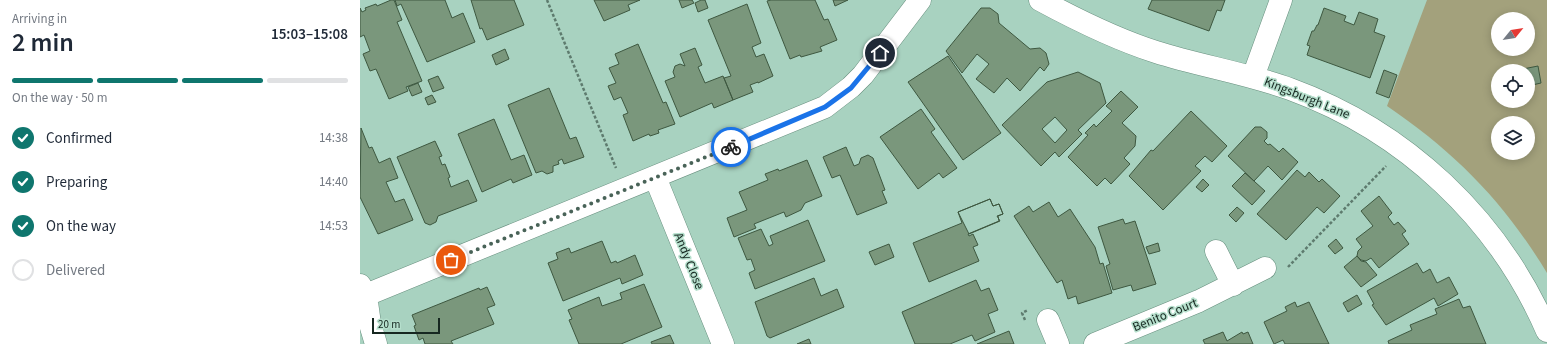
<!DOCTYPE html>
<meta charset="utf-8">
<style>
:root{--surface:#fff;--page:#f6f6f7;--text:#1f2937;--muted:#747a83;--line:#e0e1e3;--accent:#0f766e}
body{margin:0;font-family:"Source Sans 3",sans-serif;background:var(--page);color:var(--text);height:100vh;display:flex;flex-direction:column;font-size:15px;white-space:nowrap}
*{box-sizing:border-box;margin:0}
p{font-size:13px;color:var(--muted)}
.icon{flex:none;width:22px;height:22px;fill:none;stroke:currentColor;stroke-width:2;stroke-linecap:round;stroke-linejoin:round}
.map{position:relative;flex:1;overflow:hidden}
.panel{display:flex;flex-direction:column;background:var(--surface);width:360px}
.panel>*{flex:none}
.needle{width:26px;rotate:60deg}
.buttons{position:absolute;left:1131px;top:12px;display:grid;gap:8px}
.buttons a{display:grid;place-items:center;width:44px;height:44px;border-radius:50%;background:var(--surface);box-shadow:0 2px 10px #0003;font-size:20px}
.scale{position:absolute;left:12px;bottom:10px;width:68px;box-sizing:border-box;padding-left:4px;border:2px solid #162720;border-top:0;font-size:11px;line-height:14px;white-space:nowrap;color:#162720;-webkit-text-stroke:3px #b5dfcc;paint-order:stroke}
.pin{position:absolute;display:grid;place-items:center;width:34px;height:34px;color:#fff;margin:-17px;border:2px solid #fff;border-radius:50%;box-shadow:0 1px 4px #0007}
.courier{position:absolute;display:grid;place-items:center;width:40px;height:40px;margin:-20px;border:3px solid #1a73e8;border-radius:50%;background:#fff;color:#222;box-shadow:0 1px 5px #0007}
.head em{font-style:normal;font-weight:600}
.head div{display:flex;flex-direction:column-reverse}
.head{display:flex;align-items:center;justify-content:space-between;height:68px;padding:0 12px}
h1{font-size:26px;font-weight:600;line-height:30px}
.bar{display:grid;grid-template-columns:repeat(4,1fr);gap:6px 4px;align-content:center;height:48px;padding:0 12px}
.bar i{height:5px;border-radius:3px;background:var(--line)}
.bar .current{background:var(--accent)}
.bar p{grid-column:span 4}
ol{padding:0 12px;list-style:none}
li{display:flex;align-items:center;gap:12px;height:44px}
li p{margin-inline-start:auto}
li .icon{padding:4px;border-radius:50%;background:var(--accent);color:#fff;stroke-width:4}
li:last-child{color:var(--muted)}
li i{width:22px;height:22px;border:2px solid var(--line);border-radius:50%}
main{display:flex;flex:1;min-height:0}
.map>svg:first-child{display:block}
.green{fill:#a3a17c;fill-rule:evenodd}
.building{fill:#7a977c;stroke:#3e5840;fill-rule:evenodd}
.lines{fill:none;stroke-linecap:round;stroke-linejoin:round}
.minor-casing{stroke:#678f7e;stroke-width:23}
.path{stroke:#5e7b6e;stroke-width:2.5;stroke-dasharray:3 2;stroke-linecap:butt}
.minor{stroke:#fff;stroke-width:22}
.done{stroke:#496358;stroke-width:4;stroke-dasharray:0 7.2}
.route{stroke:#1a73e8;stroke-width:5}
.labels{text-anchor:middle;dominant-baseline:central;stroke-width:3;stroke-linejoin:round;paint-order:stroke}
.street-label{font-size:13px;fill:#162720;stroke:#b5dfcc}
</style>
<main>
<section class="panel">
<div class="head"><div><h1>2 min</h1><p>Arriving in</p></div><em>15:03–15:08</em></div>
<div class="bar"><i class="current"></i><i class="current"></i><i class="current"></i><i></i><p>On the way · 50 m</p></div>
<ol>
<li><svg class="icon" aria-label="check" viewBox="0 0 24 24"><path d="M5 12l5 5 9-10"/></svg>Confirmed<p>14:38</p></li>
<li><svg class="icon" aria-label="check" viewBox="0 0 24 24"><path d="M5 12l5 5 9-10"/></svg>Preparing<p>14:40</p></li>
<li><svg class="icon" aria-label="check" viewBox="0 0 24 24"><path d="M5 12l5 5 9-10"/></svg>On the way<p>14:53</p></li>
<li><i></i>Delivered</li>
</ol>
</section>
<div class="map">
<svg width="1187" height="344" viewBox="0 0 1187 344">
<rect width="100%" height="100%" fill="#a8d2c0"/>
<!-- green -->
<path class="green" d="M1067 0H1187V273C1144 202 1096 153 1027 106ZM1138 19H1168V49H1138ZM1138 71H1168V101H1138ZM1138 123H1168V153H1138Z"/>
<!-- building -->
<path class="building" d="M31 0H34L42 20 37 22 62 81 46 87 48 91 29 99 16 69 10 71 3 54 10 51 4 35 0 37V8L2 12 6 10 5 8 16 4 17 6Z
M35 0H85L92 18 103 13 115 42 67 62 41 4 37 6Z
M111 0H154L164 25 127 40 122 28 120 29Z
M234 0H280L268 5 270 10 244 21Z
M319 0H332L334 3 322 8Z
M341 0H345L348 8 338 12 335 3Z
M411 0H455L464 20 468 19 477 40 460 47 462 51 441 57 440 55 430 59 407 1Z
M473 0H488L475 6Z
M792 0H865L861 11 857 10 849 31 788 9Z
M387 4 401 43 392 47 396 57 404 54 413 76 398 83V82L390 85 393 92 373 100 364 78 371 76 348 20Z
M621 8H630L638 14 639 23 670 49 680 48 686 53 689 64 684 71 680 67 660 91 647 78 634 93 616 79 629 64 617 54 602 73 586 51Z
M964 8 986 16 984 21 994 25 999 12 1018 19 1014 32 1025 36 1010 78 947 55 950 46 947 45 952 31H954L957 25H958Z
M278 44 303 103 306 102 315 124 298 130 299 133 290 136 289 134 273 141 263 115 268 113 261 97 254 100 248 86 256 83 249 68 259 64 255 54Z
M335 48 342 65 338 67 345 83 363 76 373 100 354 108 352 103 320 117 305 81 315 77 313 72 315 66 320 64 325 66 320 54Z
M145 49 149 59 136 65 132 55Z
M588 56 641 133 603 160 548 82Z
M1178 66 1181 83 1168 86V71L1158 70Z
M1024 70 1037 75 1029 98 1016 93Z
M718 72 740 83 746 103 718 130 722 134 699 157 695 152 681 166 642 125 687 82ZM695 117 707 130 695 143 682 129Z
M78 76 84 88 73 92 68 80Z
M58 83 62 92 52 96 48 87Z
M189 88 210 139 216 137 224 157 204 164 202 159 198 161 199 164 193 166V172L187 174 182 171 176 173 148 105Z
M761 91 778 107 762 123 776 136 775 146 764 158 770 164 751 184 745 178 737 186 708 157 728 135 725 133 734 124 736 127 752 111 746 106Z
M72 95 76 102 68 105 65 98Z
M561 109 575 129 571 132 597 168 583 178 579 173 558 189 520 137Z
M831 111 867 146 852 162 845 156 835 166 841 171 803 210 769 176 791 150 793 151Z
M134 119 151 160 164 155 172 175 153 183 151 179 122 192 98 134Z
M895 127H901L907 132V138L904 141 908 145 910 144 919 152 923 148 938 162 922 180 908 166 894 181 868 156Z
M1 128 9 148 12 147 19 163 30 158 38 178 26 182 35 202 44 199 53 220 18 234 0 197Z
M75 141 82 156 79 157 82 165 85 164 90 177 88 178 91 187 108 180 117 201 78 216 76 222 70 225 65 223 37 157Z
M486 147 494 166 499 164 501 158 508 155 513 158 525 190 522 191 527 203 497 215 480 175 472 178 463 157Z
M447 160 462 196 445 203 441 210 426 217 424 212 394 224 396 228 374 237 367 218 387 210 379 192 408 180 405 174 418 169 419 171Z
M937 170 945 177 949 172 959 182 962 179 980 196 964 213 957 207 926 240 897 214Z
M885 173 905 191 892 205 872 186Z
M843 179 849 185 842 192 836 187Z
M1019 196 1032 213 1028 217 1034 225 1038 222 1046 231 1042 234 1049 244 1019 268 1011 258 1006 261 1001 260 997 256 998 251 1002 247 996 239 1013 226 1001 211Z
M630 199 633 206 639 204 643 214 637 216 640 221 609 234 598 212Z
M630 199 633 206 639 204 643 214 638 216 639 221 608 234 609 236 613 234 618 245 613 247 619 261 569 282 553 243 602 223 598 212Z
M689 202 698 217 710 209 735 247 740 264 743 263 752 293 718 304 716 296 708 299 702 280 697 283 654 216 669 206 673 212Z
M877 207 884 213 876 222 869 215Z
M763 219 765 224 775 221 796 284 773 291 771 285 753 290 746 266 750 264 738 227Z
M448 220 465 261 395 289 389 273 395 270 391 259 387 260 378 238 401 229 409 246 413 244 410 236Z
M976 239 983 248 975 254 968 246Z
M242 241 251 263 256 261 257 263 275 255 283 275 262 284 260 278 203 301 188 263 198 259 196 253 209 248 211 253Z
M798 243 800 251 789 254 786 247Z
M529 244 534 257 515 265 509 252Z
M997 256 1001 261 1006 262 1017 275 1001 287 984 267Z
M1057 263 1063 273 1070 269 1077 283 1089 277 1098 294 1078 306 1074 298 1026 325 1012 305 1014 304 1007 291Z
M454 278 461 296 477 289 484 307 410 338 407 336 395 302Z
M616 280 621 291 629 288 638 310 628 314 635 332 615 341 612 335 590 344H555L542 312Z
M284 284 302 327 261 344H219L209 320 212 319 208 310 239 297 242 306 262 299 260 293Z
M127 287 135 305 127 308 134 324 91 341 93 344H65L63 338 59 340 54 326 56 325 52 315 119 288 120 290Z
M997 295 1002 304 988 312 983 303Z
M1099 299 1103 308 1110 306 1126 344H1029L1028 341 1052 330 1050 325 1077 314 1075 309Z
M935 302 937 307 949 302 969 344H925L923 340 914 344 904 322 927 311 925 307Z
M649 331 654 344H617Z
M863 332 867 341 882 332 883 334 888 332 893 344H845L843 340Z
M310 335 314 344H292L291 342Z
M449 339 451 344H437Z"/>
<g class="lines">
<defs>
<path id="minor" d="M680 0C717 20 755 39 796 52 840 66 886 73 930 89 1045 131 1138 218 1187 331
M893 77 921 0
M295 177 363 344
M856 251 873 285
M0 285 6 295 465 107 491 87 503 75 560 0
M6 295 10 324 16 344
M688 320 698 344
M735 344 839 301 905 268"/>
</defs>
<!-- minor casing -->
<use href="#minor" class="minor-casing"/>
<!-- path -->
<path class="path" d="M187 0 256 168
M928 267 1026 166
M665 320 662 313 668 310"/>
<!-- minor -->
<use href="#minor" class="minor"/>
</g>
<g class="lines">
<!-- done -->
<path class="done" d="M91 260 371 147"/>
<!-- route -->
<path class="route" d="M371 147 465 107 491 88 520 53"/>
</g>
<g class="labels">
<!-- street labels -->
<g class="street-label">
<text transform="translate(947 98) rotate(22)">Kingsburgh Lane</text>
<text transform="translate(329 261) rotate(68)">Andy Close</text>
<text transform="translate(805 315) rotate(-22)">Benito Court</text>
</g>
</g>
</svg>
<div class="buttons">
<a><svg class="needle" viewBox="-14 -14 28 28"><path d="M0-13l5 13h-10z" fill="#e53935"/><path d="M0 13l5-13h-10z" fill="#747a83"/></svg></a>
<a><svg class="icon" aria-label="locate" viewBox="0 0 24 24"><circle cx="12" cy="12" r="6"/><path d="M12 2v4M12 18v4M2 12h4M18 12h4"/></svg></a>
<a><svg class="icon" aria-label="layers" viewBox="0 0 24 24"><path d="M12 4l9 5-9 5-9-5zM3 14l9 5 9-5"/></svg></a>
</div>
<div class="scale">20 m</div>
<div class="pin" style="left:91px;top:260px;background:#ea580c"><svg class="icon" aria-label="bag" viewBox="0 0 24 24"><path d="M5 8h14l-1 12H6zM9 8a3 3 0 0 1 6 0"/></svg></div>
<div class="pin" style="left:520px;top:53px;background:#1f2937"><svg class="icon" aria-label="home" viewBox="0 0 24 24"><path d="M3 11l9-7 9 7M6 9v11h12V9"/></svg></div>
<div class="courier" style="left:371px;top:147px"><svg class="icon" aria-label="bike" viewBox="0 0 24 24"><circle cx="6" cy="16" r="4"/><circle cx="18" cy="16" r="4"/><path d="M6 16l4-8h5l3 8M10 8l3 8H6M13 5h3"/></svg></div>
</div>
</main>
